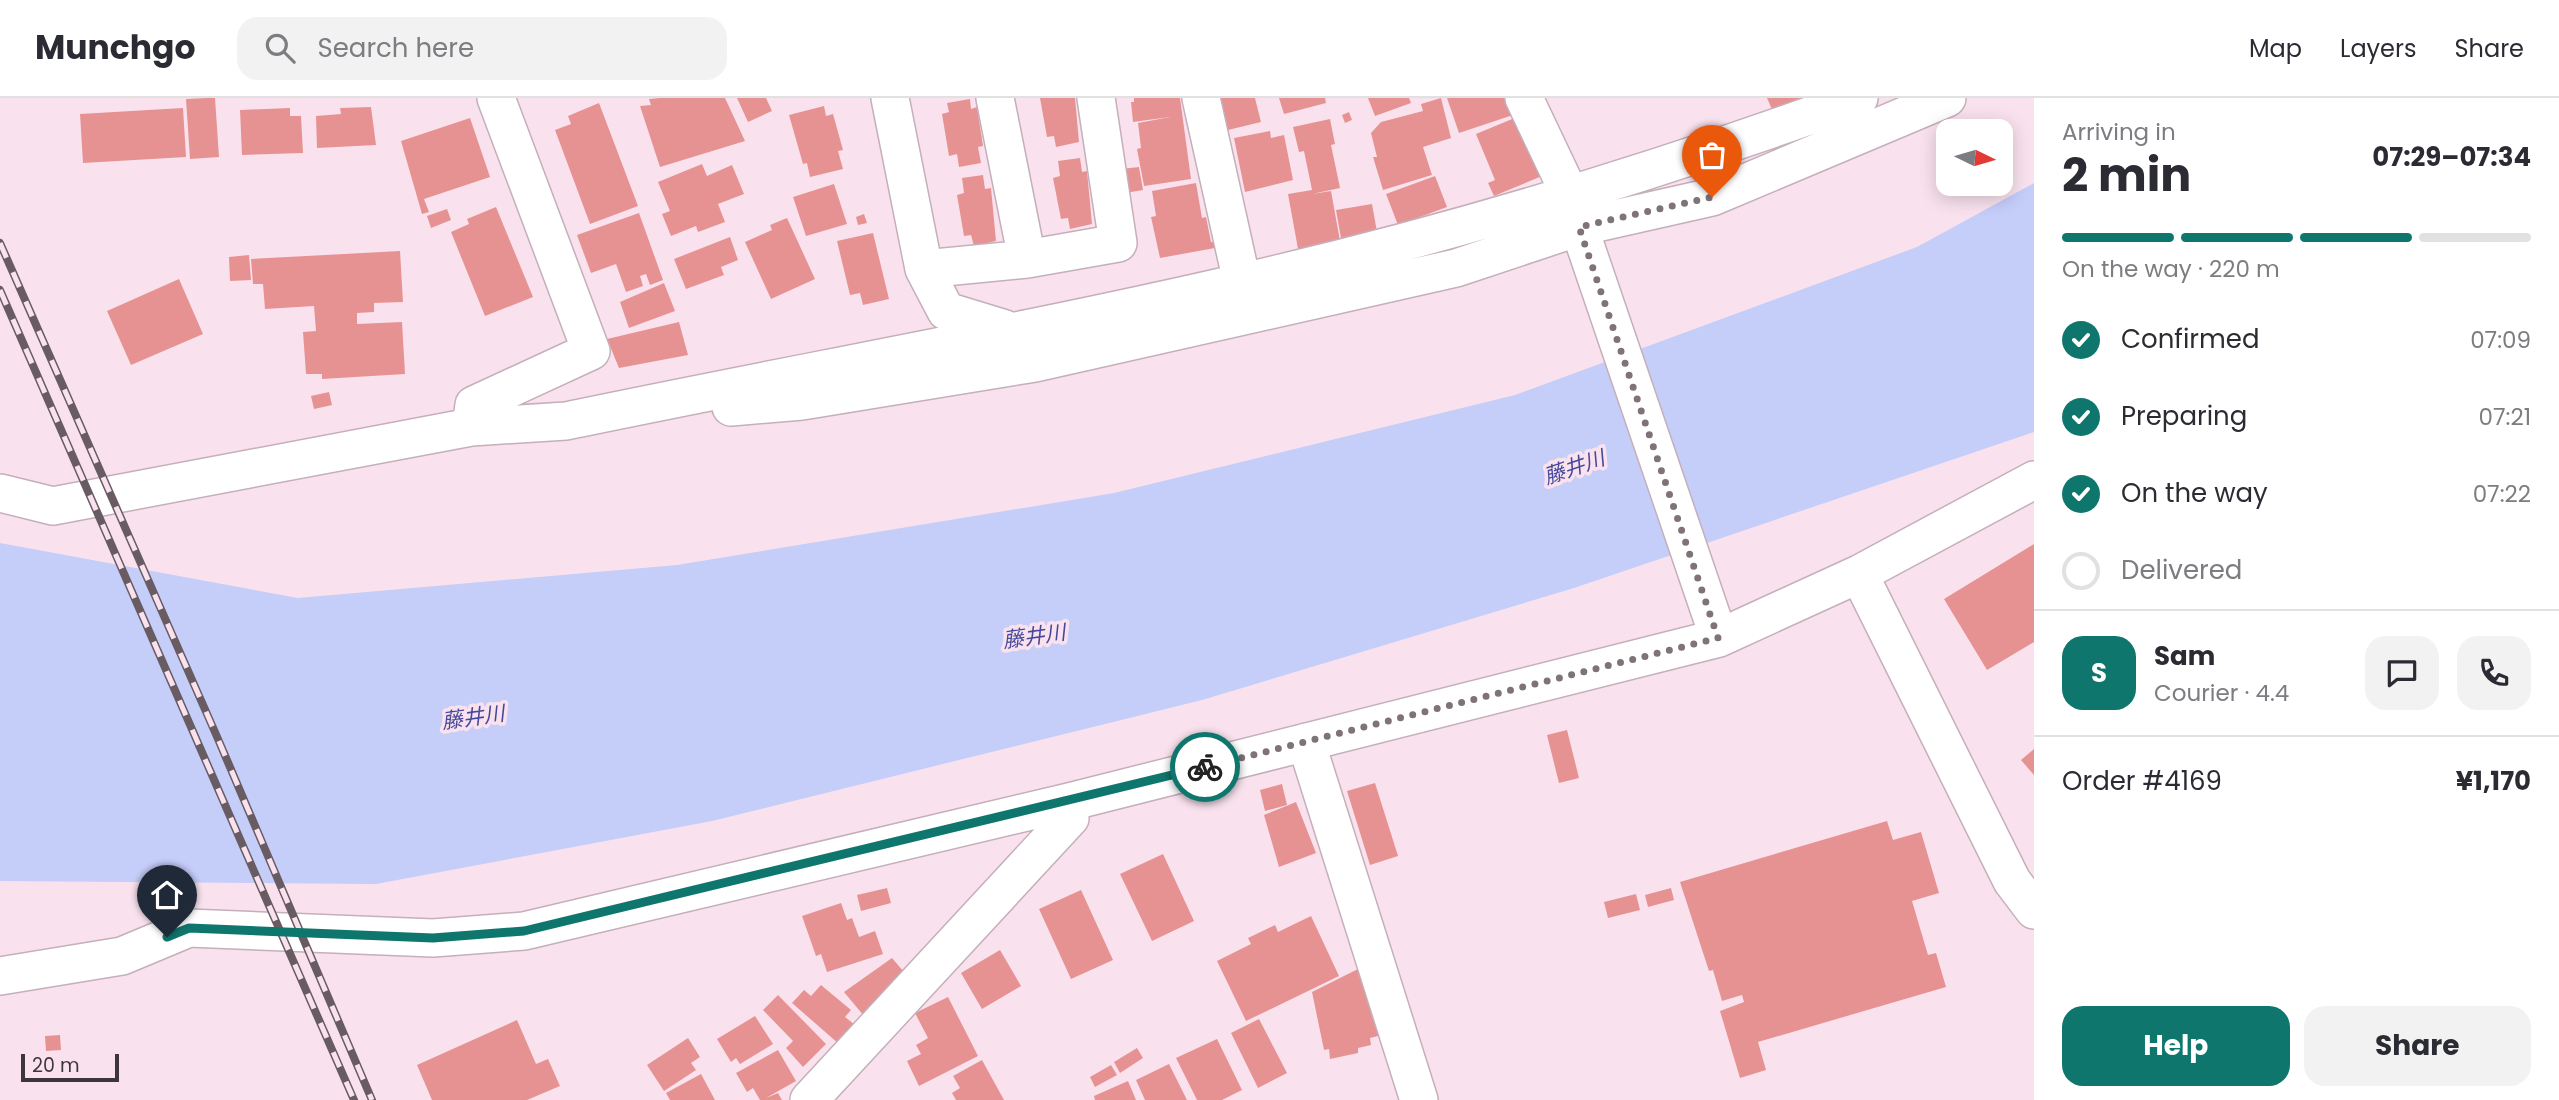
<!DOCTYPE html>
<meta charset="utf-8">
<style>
:root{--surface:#fff;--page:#f2f2f3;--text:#2b2b33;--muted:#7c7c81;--line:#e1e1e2;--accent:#0f766e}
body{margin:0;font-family:Poppins,"Noto Sans JP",sans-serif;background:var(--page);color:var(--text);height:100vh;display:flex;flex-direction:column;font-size:26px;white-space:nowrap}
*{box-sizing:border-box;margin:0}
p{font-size:23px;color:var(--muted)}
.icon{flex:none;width:38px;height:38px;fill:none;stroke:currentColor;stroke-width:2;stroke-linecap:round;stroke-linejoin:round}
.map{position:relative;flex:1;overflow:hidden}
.details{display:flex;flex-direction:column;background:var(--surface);width:525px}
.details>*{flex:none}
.needle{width:46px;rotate:95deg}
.tools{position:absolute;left:1936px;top:21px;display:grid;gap:14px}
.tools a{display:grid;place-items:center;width:77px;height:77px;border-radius:14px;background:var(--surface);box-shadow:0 4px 18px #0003;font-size:35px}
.scale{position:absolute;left:21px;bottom:18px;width:98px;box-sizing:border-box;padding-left:7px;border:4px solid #3e353a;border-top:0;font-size:19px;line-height:24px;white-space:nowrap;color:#3e353a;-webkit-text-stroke:5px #f9e2ee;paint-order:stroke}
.pin{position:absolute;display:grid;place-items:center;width:60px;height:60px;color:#fff;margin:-72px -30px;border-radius:50% 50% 50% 0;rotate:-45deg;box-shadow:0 0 7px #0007}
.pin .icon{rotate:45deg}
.courier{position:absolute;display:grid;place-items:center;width:70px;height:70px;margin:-35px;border:5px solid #0f766e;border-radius:50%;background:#fff;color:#222;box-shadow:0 2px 9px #0007}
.overview em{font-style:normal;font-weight:700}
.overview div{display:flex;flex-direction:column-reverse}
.overview{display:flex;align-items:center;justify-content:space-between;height:119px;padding:0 28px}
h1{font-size:46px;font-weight:700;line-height:52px}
.bar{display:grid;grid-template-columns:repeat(4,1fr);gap:10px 7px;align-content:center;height:84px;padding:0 28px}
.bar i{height:9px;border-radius:5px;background:var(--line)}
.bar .current{background:var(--accent)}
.bar p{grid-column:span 4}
.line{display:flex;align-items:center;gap:18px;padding:0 28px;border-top:2px solid var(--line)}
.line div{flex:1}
.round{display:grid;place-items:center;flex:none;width:74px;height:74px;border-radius:21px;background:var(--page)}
ol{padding:0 28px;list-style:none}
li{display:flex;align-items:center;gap:21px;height:77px}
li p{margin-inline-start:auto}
li .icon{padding:7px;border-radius:50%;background:var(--accent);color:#fff;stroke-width:4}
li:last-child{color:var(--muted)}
li i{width:38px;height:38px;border:4px solid var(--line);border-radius:50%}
.button{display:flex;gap:14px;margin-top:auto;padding:14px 28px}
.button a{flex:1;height:80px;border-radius:21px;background:var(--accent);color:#fff;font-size:28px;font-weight:700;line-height:80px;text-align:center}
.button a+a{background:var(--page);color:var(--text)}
header{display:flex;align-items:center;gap:42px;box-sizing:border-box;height:98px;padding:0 35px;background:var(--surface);border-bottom:2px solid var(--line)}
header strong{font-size:33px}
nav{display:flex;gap:38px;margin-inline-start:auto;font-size:24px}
.search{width:490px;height:63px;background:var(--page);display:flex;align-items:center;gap:18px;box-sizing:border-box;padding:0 24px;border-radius:21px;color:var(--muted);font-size:26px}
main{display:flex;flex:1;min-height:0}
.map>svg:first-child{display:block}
.water{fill:#c5cdf9}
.building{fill:#e79292}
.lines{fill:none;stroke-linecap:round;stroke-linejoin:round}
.minor-casing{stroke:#c4afba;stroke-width:40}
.minor{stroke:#fff;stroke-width:37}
.rail-casing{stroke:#685c62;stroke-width:8}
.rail{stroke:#f9e2ee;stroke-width:5;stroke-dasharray:16;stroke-linecap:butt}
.done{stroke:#7f7279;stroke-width:7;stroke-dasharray:0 12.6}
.route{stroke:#0f766e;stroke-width:9}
.labels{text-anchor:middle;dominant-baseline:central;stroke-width:7;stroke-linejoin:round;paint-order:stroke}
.water-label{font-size:21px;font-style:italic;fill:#44499c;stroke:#f9e2ee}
</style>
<header>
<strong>Munchgo</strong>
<div class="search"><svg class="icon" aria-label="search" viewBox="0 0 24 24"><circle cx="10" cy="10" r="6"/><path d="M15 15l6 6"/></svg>Search here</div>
<nav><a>Map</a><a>Layers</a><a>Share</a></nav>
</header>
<main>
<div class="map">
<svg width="2034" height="1002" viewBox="0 0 2034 1002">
<rect width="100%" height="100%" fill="#f9e2ee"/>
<!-- water -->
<path class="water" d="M2034 85V334L1574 490 1202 602 712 723 376 786 0 783V445L298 500 677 467 1114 395 1515 297 1917 149Z"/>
<!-- building -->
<path class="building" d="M207 0H215L219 59 190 61 186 1Z
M660 0H725L745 43 660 69 640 8 651 7 649 1Z
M737 0H766L772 13 748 24Z
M1040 0H1075L1079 44 1056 49 1054 38 1047 39Z
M1134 0H1180L1191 81 1144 88 1137 51 1141 50 1138 25 1170 19 1133 24 1131 4H1134Z
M1221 0H1255L1261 24 1228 32Z
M1279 0H1325L1326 5 1284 16Z
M1368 0H1409L1411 5 1375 18Z
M1441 0 1451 40 1423 49 1432 77 1383 92 1373 59H1377L1371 35 1381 24 1423 13 1421 6Z
M1447 0H1510L1516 16 1459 35Z
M1767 0H1812L1774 16Z
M970 1 971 11 977 9 983 48 978 49 981 65 959 69 957 56 949 58 942 16 949 14 947 5Z
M599 5 638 108 590 126 555 32 571 26 568 18Z
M824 8 826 18 833 16 843 52 838 53 843 71 810 79 807 65 803 66 789 17Z
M371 9 376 47 317 50 316 18 341 16 340 10Z
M183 10 186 59 83 65 80 16Z
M290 10V18H301L303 55 242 57 240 12Z
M1349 14 1352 22 1345 25 1342 17Z
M1517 19 1542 78 1494 98 1488 85 1495 82 1476 36Z
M470 20 490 79 424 101 429 114 422 116 401 43Z
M1330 21 1335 46 1331 47 1340 90 1312 96 1331 93 1340 143 1298 151 1288 96 1312 92 1304 53 1299 54 1293 29Z
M1270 33 1271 40 1284 37 1293 82 1245 94 1234 40Z
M1080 60 1082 74 1087 73 1092 126 1070 131 1068 120 1061 121 1053 80 1060 78 1058 63Z
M702 66 707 78 732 67 744 96 718 106 725 124 698 134 696 128 671 138 662 116 670 113 658 84Z
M1139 69 1143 92 1125 95 1121 71Z
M983 77 985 91 991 90 996 143 974 148 971 137 964 138 957 97 964 95 962 80Z
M1435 78 1447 109 1398 127 1386 96Z
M1196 85 1202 120 1206 119 1211 144H1214L1215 150 1160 160 1151 119 1156 118 1152 93Z
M834 86 847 126 806 138 793 99Z
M1372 106 1377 134 1341 140 1336 112Z
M496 109 533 199 485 218 451 134 469 126 467 121Z
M447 111 451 122 431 130 427 118Z
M639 115 663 182 650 187 646 176 640 178 643 188 626 194 616 166 591 175 577 137Z
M864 116 867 125 858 127 856 119Z
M787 120 815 181 771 201 745 144 772 132 770 127Z
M873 135 889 201 863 207 860 195 850 197 837 143Z
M730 139 738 162 721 169 724 177 686 191 674 161Z
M400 153 403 204 374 205V214L357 215V226L402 224 405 276 322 281V276H306L303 234 316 233 314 208 265 211 263 186H253L251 161Z
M249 157 251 182 230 183 229 159Z
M179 181 203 236 131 267 107 213Z
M664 185 675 213 629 230 620 204Z
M679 224 688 257 619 270 607 241Z
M329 294 332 307 314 311 311 298Z
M2034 446V544L1987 572 1944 501Z
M1567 632 1579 680 1559 685 1547 637Z
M2034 651V677L2021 662Z
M1375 685 1398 758 1370 767 1347 693Z
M1282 686 1287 707 1265 713 1260 692Z
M1296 704 1316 755 1279 769 1264 717Z
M1887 723 1893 742 1921 734 1939 795 1912 803 1928 857 1936 855 1946 889 1758 944 1766 972 1740 980 1720 913 1744 904 1742 897 1722 903 1713 872 1709 873 1680 784Z
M1163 756 1194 823 1152 843 1120 776Z
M887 790 891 805 861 813 857 797Z
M1671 790 1674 802 1648 809 1645 797Z
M1081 792 1113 862 1071 881 1039 811Z
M1636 796 1640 812 1608 820 1604 804Z
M841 805 847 822 852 820 859 839 875 833 883 856 827 874 821 856 816 858 802 818Z
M1311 818 1339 878 1246 923 1217 863 1251 846 1248 840 1275 827 1278 834Z
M1000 852 1021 888 982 911 961 875Z
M892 860 904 874 864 918 844 894Z
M1364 868 1382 937 1370 940 1371 947 1358 950V955L1330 961 1329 951 1324 952 1312 894Z
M821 887 851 912 845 919 855 927 839 946 792 905 804 892 811 898Z
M778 897 826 946 803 969 786 950 793 943 763 912Z
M948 899 978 958 919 988 907 963 921 956 916 947 928 940 915 915Z
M755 918 773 946 740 966 736 960 731 964 717 941Z
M1259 921 1287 975 1258 990 1231 935Z
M517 922 536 966 548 961 560 988 527 1002H432L417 967Z
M60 937 61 952 46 953 45 938Z
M688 940 700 959 691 965 696 972 664 993 647 967Z
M1217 941 1242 992 1222 1002H1197L1176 960Z
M1137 950 1143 960 1120 975 1114 964Z
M778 952 796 983 766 1000 778 995 782 1002H760L753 990 747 994 736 975Z
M982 962 1004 1002H956L952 995 960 990 953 978Z
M1169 966 1187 1002H1145L1136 982Z
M1111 967 1117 977 1095 989 1090 979Z
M701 976 715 1002H670L666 995Z
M1128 983 1136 1002H1095L1094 998Z"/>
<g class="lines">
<defs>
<path id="minor" d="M890 0 924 171 946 213 1005 231
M995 0 1027 161
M1201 0 1242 184
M1524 0 1570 97
M1579 129 1719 540
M924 171 1027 161 1118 145 1096 0
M731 309 802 303 1035 265 1456 170 1579 129 1712 99 1947 0
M471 329 474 307 591 253 496 0
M0 395 53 408 471 329 566 323C791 276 1018 236 1243 184 1452 136 1658 73 1859 0
M1859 476 2012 783 2034 812
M1306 644 1419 1002
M0 878 122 858 189 830 433 840 524 833 1069 704 1719 540 1859 476 2034 382
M809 1002 1070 720 1069 704"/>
</defs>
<!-- minor casing -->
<use href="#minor" class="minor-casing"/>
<!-- minor -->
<use href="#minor" class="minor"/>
<defs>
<path id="rail" d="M0 145 218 641 372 1002
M0 192 354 1002"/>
</defs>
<!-- rail casing -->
<use href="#rail" class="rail-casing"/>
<!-- rail -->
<use href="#rail" class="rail"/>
</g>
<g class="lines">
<!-- done -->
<path class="done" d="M1205 669 1718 540 1579 129 1712 99"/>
<!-- route -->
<path class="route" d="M167 839 189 830 433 840 524 833 1205 669"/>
</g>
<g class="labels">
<!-- water labels -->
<g class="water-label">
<text transform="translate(1574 369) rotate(-19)">藤井川</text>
<text transform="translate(1034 538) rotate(-8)">藤井川</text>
<text transform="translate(473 619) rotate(-8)">藤井川</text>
</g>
</g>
</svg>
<div class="tools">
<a><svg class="needle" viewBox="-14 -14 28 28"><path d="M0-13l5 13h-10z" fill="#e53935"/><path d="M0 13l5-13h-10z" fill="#7c7c81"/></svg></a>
</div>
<div class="scale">20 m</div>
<div class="pin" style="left:1712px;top:99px;background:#ea580c"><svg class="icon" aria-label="bag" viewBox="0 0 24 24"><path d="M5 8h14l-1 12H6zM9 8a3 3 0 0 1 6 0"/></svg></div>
<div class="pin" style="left:167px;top:839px;background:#1f2937"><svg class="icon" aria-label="home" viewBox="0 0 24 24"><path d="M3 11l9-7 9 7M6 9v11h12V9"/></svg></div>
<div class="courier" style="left:1205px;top:669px"><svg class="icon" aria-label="bike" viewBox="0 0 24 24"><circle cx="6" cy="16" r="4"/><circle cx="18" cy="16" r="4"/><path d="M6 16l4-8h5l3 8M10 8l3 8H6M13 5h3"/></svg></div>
</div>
<section class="details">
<div class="overview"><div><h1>2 min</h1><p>Arriving in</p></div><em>07:29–07:34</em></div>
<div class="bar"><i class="current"></i><i class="current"></i><i class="current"></i><i></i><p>On the way · 220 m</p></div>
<ol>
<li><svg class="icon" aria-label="check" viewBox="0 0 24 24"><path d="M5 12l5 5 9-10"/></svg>Confirmed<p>07:09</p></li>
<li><svg class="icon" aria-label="check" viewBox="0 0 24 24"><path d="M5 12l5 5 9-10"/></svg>Preparing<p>07:21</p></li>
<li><svg class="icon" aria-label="check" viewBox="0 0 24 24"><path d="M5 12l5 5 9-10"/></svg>On the way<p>07:22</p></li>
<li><i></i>Delivered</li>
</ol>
<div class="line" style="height:126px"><b class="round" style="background:var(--accent);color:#fff">S</b><div><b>Sam</b><p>Courier · 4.4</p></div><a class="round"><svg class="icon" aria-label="chat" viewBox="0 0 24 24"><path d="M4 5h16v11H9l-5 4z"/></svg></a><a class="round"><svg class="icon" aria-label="phone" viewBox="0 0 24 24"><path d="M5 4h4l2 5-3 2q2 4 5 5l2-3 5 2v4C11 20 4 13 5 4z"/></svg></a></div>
<div class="line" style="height:91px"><div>Order #4169</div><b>¥1,170</b></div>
<div class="button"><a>Help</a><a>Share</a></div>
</section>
</main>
